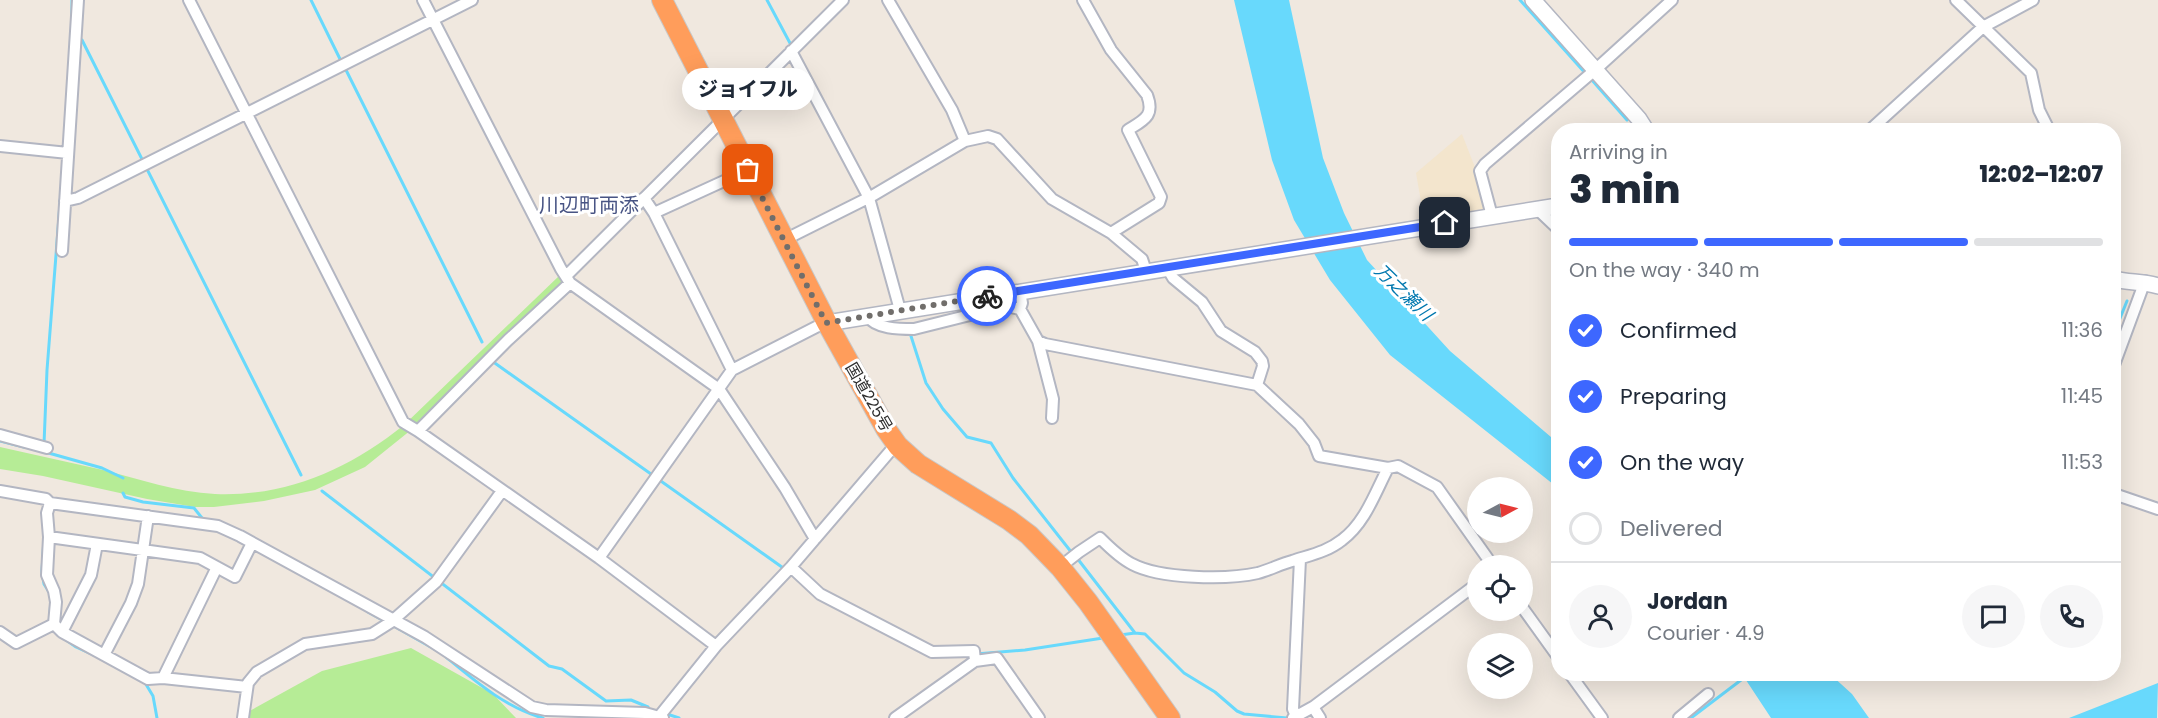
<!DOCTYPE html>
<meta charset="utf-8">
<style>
:root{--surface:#fff;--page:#f6f6f7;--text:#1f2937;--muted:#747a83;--line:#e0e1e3;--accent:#3d67ff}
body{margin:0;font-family:Poppins,"Noto Sans JP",sans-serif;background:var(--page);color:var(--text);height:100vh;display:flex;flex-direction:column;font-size:22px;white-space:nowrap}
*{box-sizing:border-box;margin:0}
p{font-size:20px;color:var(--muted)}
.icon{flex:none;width:33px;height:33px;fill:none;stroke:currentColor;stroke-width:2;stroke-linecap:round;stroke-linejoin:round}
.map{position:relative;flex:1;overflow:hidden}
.side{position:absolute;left:1551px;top:123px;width:570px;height:558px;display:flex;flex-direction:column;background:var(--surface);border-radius:24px;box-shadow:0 6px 24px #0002}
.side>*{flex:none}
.needle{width:39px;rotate:83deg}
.fabs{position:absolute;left:1467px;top:477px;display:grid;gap:12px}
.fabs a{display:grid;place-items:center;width:66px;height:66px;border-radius:50%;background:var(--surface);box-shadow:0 6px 24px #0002;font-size:30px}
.pin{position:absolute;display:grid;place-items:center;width:51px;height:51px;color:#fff;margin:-26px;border-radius:12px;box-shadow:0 3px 9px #0006}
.courier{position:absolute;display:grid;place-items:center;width:60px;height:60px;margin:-30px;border:4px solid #3d67ff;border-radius:50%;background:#fff;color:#222;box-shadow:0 2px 8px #0007}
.bubble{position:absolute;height:42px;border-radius:21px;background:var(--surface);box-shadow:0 6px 24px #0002;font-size:20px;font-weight:800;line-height:42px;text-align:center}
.head em{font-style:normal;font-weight:800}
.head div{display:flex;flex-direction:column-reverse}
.head{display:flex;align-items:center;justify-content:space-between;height:102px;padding:0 18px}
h1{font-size:39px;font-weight:800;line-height:45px}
.bar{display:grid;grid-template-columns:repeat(4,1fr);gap:9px 6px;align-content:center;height:72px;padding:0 18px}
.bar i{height:8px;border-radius:4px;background:var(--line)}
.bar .active{background:var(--accent)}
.bar p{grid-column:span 4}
.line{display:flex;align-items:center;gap:15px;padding:0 18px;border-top:2px solid var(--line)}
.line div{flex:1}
.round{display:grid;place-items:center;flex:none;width:63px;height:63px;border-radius:32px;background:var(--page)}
ol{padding:0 18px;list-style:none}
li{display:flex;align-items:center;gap:18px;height:66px}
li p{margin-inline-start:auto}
li .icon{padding:6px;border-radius:50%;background:var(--accent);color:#fff;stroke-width:4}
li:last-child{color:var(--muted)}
li i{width:33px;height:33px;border:3px solid var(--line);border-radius:50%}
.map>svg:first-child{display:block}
.education{fill:#f3e5cd}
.green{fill:#b6ec96}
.water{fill:#68d9fc}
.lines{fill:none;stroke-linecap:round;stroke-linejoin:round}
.stream{stroke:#68d9fc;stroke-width:3}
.street-casing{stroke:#b3b6c2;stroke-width:14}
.secondary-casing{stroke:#b3b6c2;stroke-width:18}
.highway-casing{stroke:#c8c8c8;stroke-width:22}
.street{stroke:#fff;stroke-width:10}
.secondary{stroke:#fff;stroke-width:15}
.highway{stroke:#ff9d5b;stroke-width:20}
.done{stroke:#716e6b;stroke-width:6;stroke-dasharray:0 10.8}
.route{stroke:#3d67ff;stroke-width:8}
.labels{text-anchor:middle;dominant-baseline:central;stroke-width:6;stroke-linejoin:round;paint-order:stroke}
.street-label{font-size:16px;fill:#2d2d2d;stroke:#fff}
.water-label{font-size:18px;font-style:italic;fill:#0078af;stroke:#fff}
.quarter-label{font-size:20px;fill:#485484;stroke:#fff}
</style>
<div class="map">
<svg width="2158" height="718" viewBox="0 0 2158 718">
<rect width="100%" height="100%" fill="#f0e8df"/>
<!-- education -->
<path class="education" d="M1462 134 1476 170 1486 210 1424 219 1416 173Z"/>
<!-- green -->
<path class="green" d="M560 275 564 280 562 283 411 430 365 467 315 490 264 501 214 507H195L147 499 43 476 0 469V447C34 455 69 462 103 470 139 479 177 492 215 494 287 497 349 469 404 425Z
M411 648 493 694 516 718H237L322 671Z"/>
<!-- water -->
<path class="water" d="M1234 0H1289L1323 158 1344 213 1367 260 1450 351 1558 443V488L1390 355 1330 280 1294 220 1272 160Z
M1742 674H1830L1852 694 1869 718H1771Z
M2158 683 2157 718H2069Z"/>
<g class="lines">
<!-- stream -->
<path class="stream" d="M311 0 340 59
M767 0 791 45
M1520 0 1586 74
M72 20V0
M82 40 301 475
M345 68 482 342
M1591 79 1627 120
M910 333 926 383 943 409 967 437 991 443 1013 478 1072 553
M2114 333 2127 301
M492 361 786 570
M0 441 24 447
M44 444 47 370 61 191
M45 452 102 468 123 478
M322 491 549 666 562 669 606 701 631 700 648 707
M123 493 125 497 143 502 194 508 202 518
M44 539 42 571 44 584 51 595 50 617
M1077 558 1135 633
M368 612 386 622
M392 625 436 650
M55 632 76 647 98 657
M1120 635 1135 633 1145 634 1184 673 1215 692 1237 711 1244 714 1287 718
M976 654 1025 650 1103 638
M446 657C475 681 506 708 543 718
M144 681 153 696 157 718
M667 714 679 718
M1691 718 1749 674"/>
<defs>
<path id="street" d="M189 0 403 422 418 431 599 558 716 646
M423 0 561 269 570 283 719 389 785 488 815 539
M888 0 952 110 965 141
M1083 0 1111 50 1147 95C1155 116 1144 120 1128 130L1161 197 1159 203 1111 233
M1956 0 2031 73 2039 110 2049 130
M791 51 869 198 900 310
M1870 130 1983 27 2033 0
M0 146 68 153
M644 198 654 213 732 370
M65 201 78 198 472 0
M1537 209 1558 229
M654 213 748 170
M1492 216 1480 171 1485 164 1595 70 1672 0
M784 240 872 196 965 141 988 136 997 139 1052 199 1111 233 1142 259 1146 271
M62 251 78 0
M1167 268 1173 278 1202 302 1221 331 1255 352 1262 361 1263 366 1257 385
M566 276 843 0
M1020 291 1022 303 1020 309 1038 341 1045 344 1257 385 1299 424 1314 443 1319 456 1388 468 1398 466 1437 487 1493 566
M867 316C876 329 899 329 914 329L1006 306 1020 309
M1038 341 1053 399 1052 418
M2114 365 2145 281
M418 431 508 340 570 283
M0 435 47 448
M0 491 46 499 50 503 218 526 240 536 425 637 532 707 546 710 645 713 663 718
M2114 494 2158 509
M50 503 47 513 49 537 200 558 235 577 252 543
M49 537 47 575 54 591 56 602 54 624 62 632
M97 544 91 575 62 632 148 679 163 678 247 687
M599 558 732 370 820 325 827 323
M791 567 820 594 932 652 974 651 975 661
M1060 567 1079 552 1100 538C1109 547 1120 558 1132 564 1160 579 1227 580 1258 573 1269 570 1281 564 1292 561 1310 555 1327 552 1342 540 1365 523 1375 493 1388 468
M1522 607 1558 657
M0 632 16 643 54 624
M104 655 131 603 138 584 148 516
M1570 674 1602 718
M163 678 217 567
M1313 707 1320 718
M1296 716 1293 709 1300 559
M243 718 248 683 257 672 305 644 372 634 391 622 436 582 502 491
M658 718 716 646 791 567 892 449 898 446
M895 718 975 661 997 658 1039 718
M1293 718 1313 707 1478 583
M1679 718 1708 694"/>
<path id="secondary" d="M1533 0 1639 119 1646 130
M2114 279C2129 283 2143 281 2158 286
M827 323 1558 206"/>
<path id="highway" d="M662 0 827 323 886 429 898 446 918 464 1009 520 1029 535 1060 567 1088 602 1170 718"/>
</defs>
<!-- street casing -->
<use href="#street" class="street-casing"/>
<!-- secondary casing -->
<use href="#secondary" class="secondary-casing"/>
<!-- highway casing -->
<use href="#highway" class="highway-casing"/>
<!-- street -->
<use href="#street" class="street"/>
<!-- secondary -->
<use href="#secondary" class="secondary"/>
<!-- highway -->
<use href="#highway" class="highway"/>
</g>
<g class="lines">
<!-- done -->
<path class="done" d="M748 170 826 323 987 296"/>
<!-- route -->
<path class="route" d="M987 296 1445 223"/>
</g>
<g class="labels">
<!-- street labels -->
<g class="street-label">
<text transform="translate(869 397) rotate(60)">国道225号</text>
</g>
<!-- water labels -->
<g class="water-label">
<text transform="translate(1404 292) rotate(44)">万之瀬川</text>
</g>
<!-- quarter labels -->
<g class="quarter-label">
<text x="589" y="205">川辺町両添</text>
</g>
</g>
</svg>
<div class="fabs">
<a><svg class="needle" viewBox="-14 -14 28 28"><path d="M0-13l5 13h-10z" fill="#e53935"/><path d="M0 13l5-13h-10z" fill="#747a83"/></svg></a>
<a><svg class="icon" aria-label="locate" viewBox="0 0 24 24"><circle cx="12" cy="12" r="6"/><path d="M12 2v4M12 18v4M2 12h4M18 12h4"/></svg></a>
<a><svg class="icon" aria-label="layers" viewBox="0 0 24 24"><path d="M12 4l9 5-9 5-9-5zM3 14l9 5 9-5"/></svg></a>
</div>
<div class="pin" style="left:748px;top:170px;background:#ea580c"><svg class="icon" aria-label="bag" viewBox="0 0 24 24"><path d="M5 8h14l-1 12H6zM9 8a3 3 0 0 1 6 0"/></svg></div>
<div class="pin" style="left:1445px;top:223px;background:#1f2937"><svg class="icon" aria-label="home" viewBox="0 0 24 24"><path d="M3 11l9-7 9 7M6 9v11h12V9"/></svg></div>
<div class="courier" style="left:987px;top:296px"><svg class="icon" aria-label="bike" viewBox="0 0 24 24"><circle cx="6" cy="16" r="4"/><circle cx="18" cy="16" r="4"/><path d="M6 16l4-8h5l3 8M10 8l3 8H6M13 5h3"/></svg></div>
<div class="bubble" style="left:682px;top:68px;width:132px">ジョイフル</div>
<section class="side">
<div class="head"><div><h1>3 min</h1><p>Arriving in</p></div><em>12:02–12:07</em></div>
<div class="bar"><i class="active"></i><i class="active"></i><i class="active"></i><i></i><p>On the way · 340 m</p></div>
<ol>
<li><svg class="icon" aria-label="check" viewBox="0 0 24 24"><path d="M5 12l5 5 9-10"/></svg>Confirmed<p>11:36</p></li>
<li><svg class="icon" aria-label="check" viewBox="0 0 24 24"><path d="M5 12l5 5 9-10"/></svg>Preparing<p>11:45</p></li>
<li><svg class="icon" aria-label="check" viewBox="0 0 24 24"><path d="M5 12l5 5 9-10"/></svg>On the way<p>11:53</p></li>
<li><i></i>Delivered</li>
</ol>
<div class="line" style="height:108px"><a class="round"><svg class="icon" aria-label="person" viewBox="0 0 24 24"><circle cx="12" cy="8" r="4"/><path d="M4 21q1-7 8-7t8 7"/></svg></a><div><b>Jordan</b><p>Courier · 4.9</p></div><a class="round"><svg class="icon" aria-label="chat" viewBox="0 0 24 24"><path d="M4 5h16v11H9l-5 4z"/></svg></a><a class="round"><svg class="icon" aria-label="phone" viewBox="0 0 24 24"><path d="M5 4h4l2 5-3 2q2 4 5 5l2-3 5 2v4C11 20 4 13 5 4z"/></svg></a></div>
</section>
</div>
